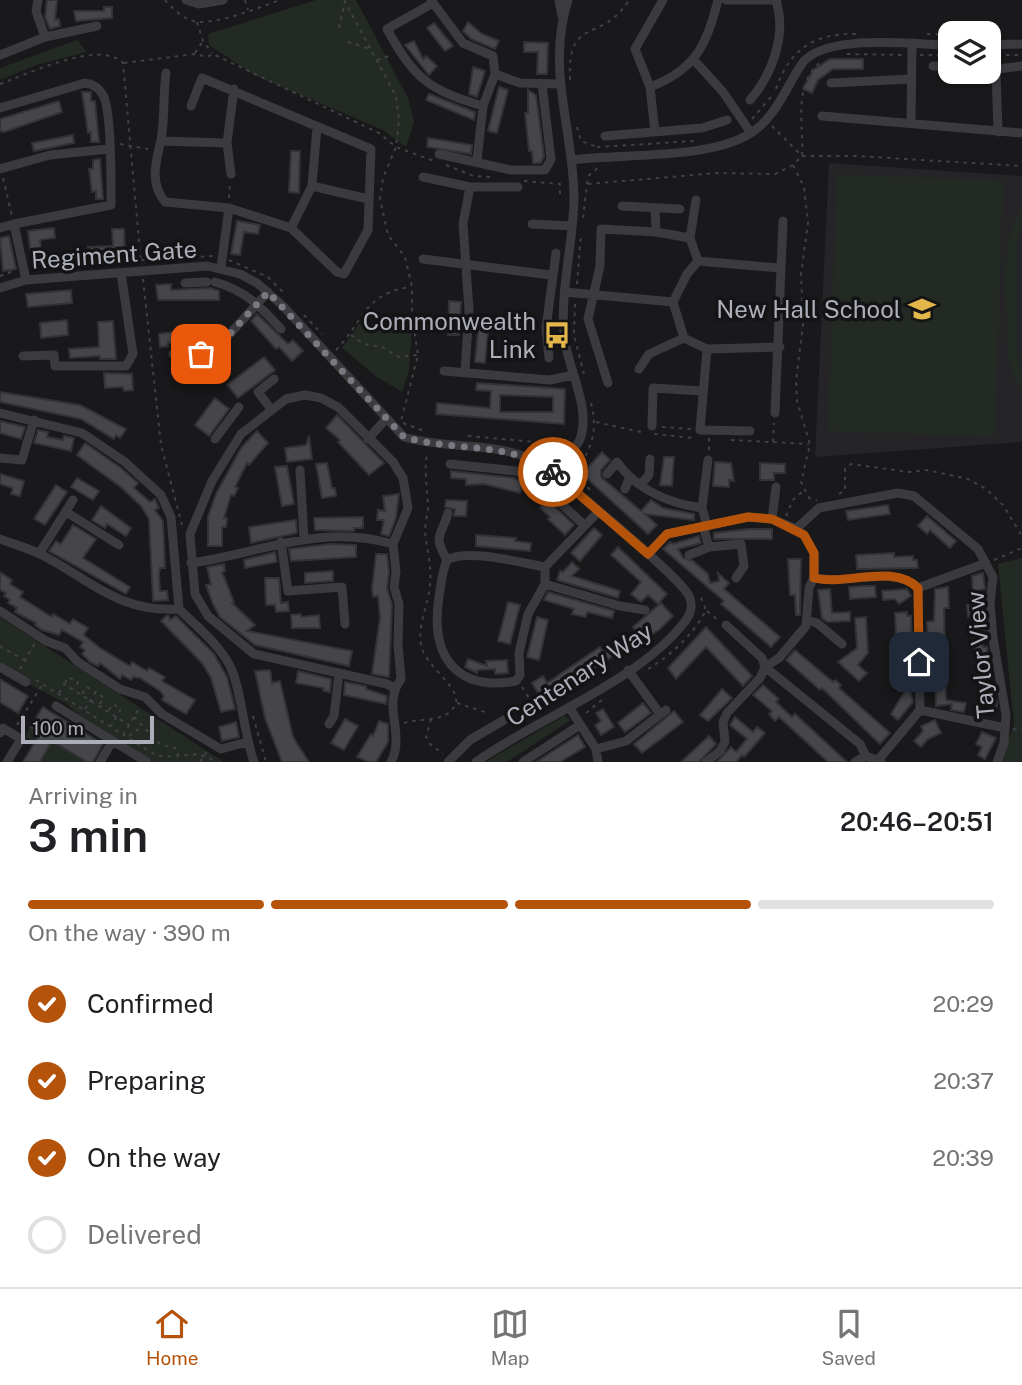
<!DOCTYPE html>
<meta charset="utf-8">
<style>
:root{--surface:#fff;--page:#f2f2f2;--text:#202124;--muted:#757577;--line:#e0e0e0;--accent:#b45309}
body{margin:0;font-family:"Public Sans",sans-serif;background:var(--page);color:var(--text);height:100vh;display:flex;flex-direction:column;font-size:26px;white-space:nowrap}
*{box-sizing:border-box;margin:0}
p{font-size:23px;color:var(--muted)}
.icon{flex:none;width:38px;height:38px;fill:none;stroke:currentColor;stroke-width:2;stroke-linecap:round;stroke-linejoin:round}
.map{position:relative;height:762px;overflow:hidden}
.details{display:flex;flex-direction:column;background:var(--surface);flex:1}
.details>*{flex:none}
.buttons{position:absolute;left:938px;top:21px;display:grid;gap:14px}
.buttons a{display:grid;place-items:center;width:63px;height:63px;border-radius:14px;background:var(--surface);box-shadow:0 2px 5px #0004;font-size:35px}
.scale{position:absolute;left:21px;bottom:18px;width:133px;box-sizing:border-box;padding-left:7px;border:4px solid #acafb9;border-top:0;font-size:19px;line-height:24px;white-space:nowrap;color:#acafb9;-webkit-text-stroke:5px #141315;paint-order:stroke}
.pin{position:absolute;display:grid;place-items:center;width:60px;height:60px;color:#fff;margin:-30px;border-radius:14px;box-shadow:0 4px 10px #0006}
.courier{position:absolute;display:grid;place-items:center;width:70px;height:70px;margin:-35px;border:5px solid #b45309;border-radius:50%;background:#fff;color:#222;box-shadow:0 2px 9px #0007}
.headline em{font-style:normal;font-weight:600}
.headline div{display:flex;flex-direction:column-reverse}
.headline{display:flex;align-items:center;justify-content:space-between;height:119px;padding:0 28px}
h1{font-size:46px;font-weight:600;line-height:52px}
.bar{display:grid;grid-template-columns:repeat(4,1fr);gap:10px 7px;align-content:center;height:84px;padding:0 28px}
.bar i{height:9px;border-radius:5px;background:var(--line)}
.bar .current{background:var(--accent)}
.bar p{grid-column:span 4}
ol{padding:0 28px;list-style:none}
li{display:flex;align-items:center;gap:21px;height:77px}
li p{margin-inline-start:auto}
li .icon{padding:7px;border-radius:50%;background:var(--accent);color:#fff;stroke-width:4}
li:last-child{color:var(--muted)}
li i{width:38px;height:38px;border:4px solid var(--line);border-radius:50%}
.tabs{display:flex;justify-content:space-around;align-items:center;height:98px;border-top:2px solid var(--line);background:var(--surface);font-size:19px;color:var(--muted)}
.tabs a{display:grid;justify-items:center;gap:4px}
.tabs .current{color:var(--accent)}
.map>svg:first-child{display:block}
.built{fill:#252527}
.green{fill:#232a24}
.building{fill:#46464a;stroke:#333336;stroke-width:2;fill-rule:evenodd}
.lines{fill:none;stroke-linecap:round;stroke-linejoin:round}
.path{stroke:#404146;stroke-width:2;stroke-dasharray:3.5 5;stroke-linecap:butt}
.minor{stroke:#3a3a3f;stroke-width:9}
.done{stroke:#797a81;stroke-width:7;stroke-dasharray:0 12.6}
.route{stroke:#b45309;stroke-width:9}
.labels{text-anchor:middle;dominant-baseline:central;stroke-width:7;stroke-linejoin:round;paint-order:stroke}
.street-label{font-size:24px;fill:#acafb9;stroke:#141315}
.poi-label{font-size:24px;fill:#acafb9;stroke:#141315;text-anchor:end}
</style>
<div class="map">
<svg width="1022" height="762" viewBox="0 0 1022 762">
<rect width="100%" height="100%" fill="#19181a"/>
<!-- built -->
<path class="built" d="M829 163 1022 176V442L815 457Z"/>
<!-- green -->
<path class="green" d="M316 0H356L408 98 414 122 406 147 383 130 256 76 209 45 208 34Z
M77 40 87 52 36 65 0 80V68Z
M837 175 1003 180 995 437 828 431Z
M1022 208V226L1017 242V357L1022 373V391L1012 373 1008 355C1008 316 996 239 1022 208Z
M359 324 412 329 409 371 402 392 377 377 342 348Z
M1022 558V762H1000L1014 725 998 564Z
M0 617 224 762H154L87 723 67 704 29 684 0 663Z
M564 716 571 720 507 762H485Z
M30 727 87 762H40L47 750 25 737Z"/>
<!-- building -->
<path class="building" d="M47 0H57L55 20 59 19 60 26 50 29 45 17Z
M104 7H112V18L76 21 74 11H104Z
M468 22 482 34 499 41 495 49 471 39 463 31Z
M434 23 453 46 445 51 427 28Z
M414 41 423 59 426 56 437 66 429 75 405 45Z
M524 42 548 43 547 74H537L538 52H524Z
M830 59H863V69H833L818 80 812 93 803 89 813 70Z
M473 67 485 71 477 97 469 94Z
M499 87 508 90 497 133 488 131Z
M528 90 536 95 544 156 541 163H533L532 151H529L525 113H528Z
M82 92H91V101H95L99 142H91V132L88 133Z
M429 94 475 112 474 120 426 100Z
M59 101 62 112 4 132 0 131V119Z
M73 135 74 143 34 151 32 143Z
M428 138 472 145 471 154 427 147Z
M291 151H300L299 193 289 192Z
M100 159 103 199H96V191L92 192 89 169H93V160Z
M237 221 260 225 258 234 244 232 240 255 231 254Z
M54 228 55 238 40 240 43 264 32 265 28 231Z
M112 229H124L125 257 88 259V247L113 246Z
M9 236 16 269 3 271 0 238Z
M171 284V290L211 288 219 291V300H158L156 285Z
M71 290 72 303 28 307 26 294Z
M449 301 461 302 459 335H448Z
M257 314 288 344 293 340 303 351 292 361 279 347 276 349 251 321Z
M67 320 68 335 41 338 40 323Z
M479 320 489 321 485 363 475 362Z
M113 321 116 359H100V356L70 358 69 349 99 347 98 322Z
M205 327H213L214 339 168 343V346L160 347 159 334Z
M264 357 275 370 238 398 227 385Z
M104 373 132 374 133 390 124 391 123 387 105 388Z
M477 383 565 389 564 424 436 414 437 403 490 408 491 391 476 390ZM500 395 553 397V412H500Z
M0 392 80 405 126 429 120 438 116 435 114 439 81 419 0 402Z
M215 398 229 409 209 436 195 425Z
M337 415 384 463 369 475 338 442 340 440 326 428Z
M0 421 25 427 21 439 0 433Z
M38 430 48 432 47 437 63 440 64 436 74 438 71 451 34 443Z
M257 431 268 443 249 465 247 463 235 487 238 488 234 496 231 495 224 518H227L226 527H222V546H208V517L216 494 241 448Z
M309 436 312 459 287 462 285 448 306 445Z
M85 443 121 468 138 483 134 488 150 502 155 499 159 508 155 510 163 521 165 568H160L159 573 160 591H167L168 600 153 601 149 519 141 506 122 488 77 455Z
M602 452 610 460 601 470V477L641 511 651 500 663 508 694 514V520L645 514 657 525 648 534 582 474Z
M664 457H674L672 486 660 485Z
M715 462 731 463 734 481 729 480V487L713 486Z
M327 463 332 488H335L336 496 322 498 316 464Z
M760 463 785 464V473H774V480H760Z
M287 466 294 504 282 506 275 467Z
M451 471 514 478 523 482 520 493 484 484 466 485V479L451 478Z
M0 474 24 481 20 496 11 494 13 488 0 484Z
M77 478 99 491 93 500 71 487Z
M56 485 67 492 45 525 34 519Z
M535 488 574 525 565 535 548 519 550 517 540 508 543 505 530 494Z
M399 494 396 518 389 536 381 534 384 520H377L378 510 385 511 383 496Z
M446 500 467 501 466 516H454L455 509 445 507Z
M888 505 890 514 848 520 846 511Z
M101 506 131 528 126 536 107 524 105 528 92 520Z
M927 516 956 541 950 548 930 530 927 534 918 526Z
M363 517V528H354V531L315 530 314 518Z
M296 520 297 533 251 543 249 527Z
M73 525 96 539 83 558 130 587 126 594 49 551 56 541 61 544Z
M594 528 602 535 580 561 571 553Z
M748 529H772V539H714V533Z
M476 535 516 538 515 541 531 543 530 551 476 546Z
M699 536 701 543 678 549 683 558 693 561 708 574 710 583 719 581 718 573 729 583 724 589 780 637 771 647 721 604 724 601 663 549 670 542 673 544Z
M330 544 356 545V557L291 561 289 549Z
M618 547 667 594 658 604 648 595 641 602 631 594 641 582 611 555Z
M275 552 277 562 245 568 244 560Z
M894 553V557L913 556V560H917L918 568 857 569 856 555Z
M376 554H387L389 572 387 588 392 605 389 677 372 674 380 618 378 596 373 597 372 589Z
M788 559H801L800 615H796L795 595H790Z
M572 562 579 569 572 576 620 591 618 598 557 580 560 571 563 572Z
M224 564 225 571 222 572 234 602 232 603 255 625 247 631 352 651 349 666 255 645 220 617 213 604 206 585 211 584 207 567Z
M333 571V581L305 583V573Z
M0 572 12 580 10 584 23 592 20 597 52 617 53 614 70 624 73 619 88 628 84 635 100 648 130 666 132 662 147 671 149 668 165 677 162 681 195 700 186 714 162 700 164 696 160 691 140 678 133 677 131 680 122 675 120 679 100 663 98 666 90 662 82 654 85 650 80 647 83 642 62 630 59 635 42 630 35 625 36 623 15 612 17 608 8 603 10 600 4 596 6 593 0 590Z
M983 573 985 589 979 590 986 633H982L983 647H987L989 665 975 663 973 617H968L967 605H971L970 592H973L972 576Z
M265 578H279L281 603 288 602 289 611 276 612 275 605H266Z
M865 586H875L876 597 850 599 849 587Z
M948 587 949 608H944L946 700 966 703 964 712 951 710 952 704 936 706 935 669 929 670 927 622 934 621 935 589Z
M830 589 832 613 850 612V621L827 622 822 618 818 590Z
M907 589 911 596 899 604 895 599 883 600 882 591Z
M548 592 614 611 612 618 587 612 586 617 572 614 574 609 544 600Z
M508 602 520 605 510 644 498 641Z
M661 603 673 616 659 630 641 641 633 627Z
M907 612V616H911L913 686H909L913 702 898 720 891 714 905 691H898L895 613Z
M301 614V617L319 615 320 628H292L291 615Z
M166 616H169L170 620 176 616 214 654 227 677 235 709 221 712 211 678 202 663 161 621Z
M537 617 548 620 539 660 527 657Z
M866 617 868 653 858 665 867 673 859 681 838 662 857 648 855 618Z
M706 627 752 676 743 686 706 647 676 679 668 668Z
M619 642 625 649 563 687 561 683 540 696 532 683 543 676 547 683 600 647 603 652Z
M795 650 833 682 835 680 841 685 839 688 890 733 880 744 822 688 820 690 786 660Z
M468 659 487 666 486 661 507 660 508 673 495 674V669L478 670 477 673 465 667Z
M270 670 272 683 280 681 293 737 309 762H282L265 718 255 671Z
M298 671 331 679 330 692 323 691 324 688 296 683Z
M0 679 28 696 18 713 0 702Z
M345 682 366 686V689L387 696 386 704 344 695Z
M763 685 779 699 776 702 792 717 795 714 847 762H828L779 717 775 721 769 714 772 711 753 695Z
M722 689 732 698 708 721 700 715Z
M983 693H991L990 698 997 701 996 714H983Z
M643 703 651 713 625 732 618 723Z
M43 707 103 744 93 762H87L52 741 40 762H23L40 733 30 727Z
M603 709 614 727 601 735 595 725 601 721 596 713Z
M674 711 683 722 642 753 634 744Z
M735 717 753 732 757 727 765 733 744 757 742 755 736 762H717L731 747 736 752 747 739 730 725Z
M345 719 358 726 344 750 331 743Z
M935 720 941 733 928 739 921 747 914 741 923 731 921 726Z
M379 721 388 724V742L376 762H369L357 757 371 734 373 736Z
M236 722 239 737 222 741 219 727Z
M982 732 996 738 985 759 978 755 982 747 976 744Z
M578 735 585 747 560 762H536Z
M709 736 716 744 699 762H681Z"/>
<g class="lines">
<!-- path -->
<path class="path" d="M165 0C173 9 185 21 198 22 221 23 258 8 280 0
M245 0 248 10
M344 0 396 96 399 120 396 147 383 178 380 199 388 235 405 257 412 287V316L418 355 401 421
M197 22 203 41 212 53
M339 28 345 2
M927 34 950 35
M989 35H997
M348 42 370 49
M195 53 203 41
M847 54 904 55
M920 55H950
M989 55H1022
M377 60 392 55
M124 63 195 54 207 57 213 54 379 133 396 147 434 161
M570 80C567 14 601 45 629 0
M0 84C27 74 101 39 123 63L141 263
M776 89C790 48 815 33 858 34
M752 119 771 97
M772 126 802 156H856L1022 166
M577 127 581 141 597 147
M120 144 148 149
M597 147 695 141
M446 165 474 176 491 177
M793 165 804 187 808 223 801 274 803 324 796 381 797 401 810 444 801 482 809 498 817 500
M3 178 12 216
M524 181 560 184V193H565
M588 184 717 173 775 174 793 165 802 156C804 123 792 84 822 61
M229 198 230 182
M583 218 588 176 599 167
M229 260 268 277 286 295
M31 266 214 256
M0 276 16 270
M143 279 161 445 182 525
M577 284 581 234
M575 304 574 335 584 374
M304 315 322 334
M351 335 364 344 382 347 399 357 417 355
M336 350C364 321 364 293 411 287
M596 422 645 433
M403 423 424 431
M662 427 692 429
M654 434 694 438
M468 436 559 444 565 449
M731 440 809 444
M773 442 774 423
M709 450V438
M577 460 581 463 577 476 593 493
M581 463C595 442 597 424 590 399
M839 494 845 490V469L851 464 909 472 927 470 968 479 986 489 1003 505 1022 536
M786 516 793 500 802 492
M994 560 1022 548
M707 611 719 621
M0 646 24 660
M20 669 35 643
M648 669C670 656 695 633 706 610L699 593
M36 680 154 754C177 762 192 746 216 762
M65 683 68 677 78 682 74 689
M522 687 540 715
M59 693 64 684 129 725
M82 694 87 687 95 692
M457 703 488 713
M85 709 96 692 104 698 99 705
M109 710 113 704 121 709 111 726
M586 713 603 699
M253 716 266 762
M134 717 160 744 177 749 178 755
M431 719 426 737 430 744 443 754
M404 723C419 718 451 723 456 702 459 688 427 665 422 649 416 628 428 606 430 585 432 567 427 550 425 532 425 523 428 514 428 505 427 486 424 471 427 452
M17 725 42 685
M1013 729 1022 731
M123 735 140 707
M129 736 141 727
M200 762 207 751"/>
<!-- minor -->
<path class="minor" d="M38 0 36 11 45 37
M186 0 199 4 223 0
M431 0 463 43 493 56 495 74
M559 0 562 16
M726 0H777
M433 3 387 29C414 78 428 90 483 106
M989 45 1022 44
M0 55 45 37 97 26
M694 60 723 92 751 133
M933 66 950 67
M989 70 1022 66
M996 71 998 132
M166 73C163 95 165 119 161 140 156 162 149 182 165 202L229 208 291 228 337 272 344 274 368 230 371 149 202 78 191 106
M831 83 911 79
M650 87C695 70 707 45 718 0
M750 100C772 75 787 34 776 1
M0 108 85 83C93 84 99 88 103 95 112 111 111 183 111 205L14 224
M822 116 1022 133
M911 122 912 45
M655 132 650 87 635 49 663 0
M605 136 702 128 727 120
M161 141 227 143 234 89
M227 143 231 174
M439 154 511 170H545L551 159 542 85
M477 160 483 106 495 74 520 83 559 84
M572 160C622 153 709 160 751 133 775 118 786 88 801 65 822 32 915 45 950 45
M0 169 50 155 108 149
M423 177 470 187H518
M312 186 368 199
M696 200 690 238 698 261
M622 206 680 209
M655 209 656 232
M532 224 572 226
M0 228 14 224 26 280
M291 228 312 186 317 127
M423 259 551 275
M221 267 229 208
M779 268 698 261 687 274 673 302 684 338 707 349 780 347
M215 282C245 290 261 307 281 329
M185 283 207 282
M0 288 26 280 207 266 240 274 257 283 283 306 404 437C444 449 490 442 529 458 549 466 681 578 689 596 693 604 691 613 686 620 641 681 537 718 476 762
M565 292 673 302
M707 349 700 430 750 431
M173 354H201L217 348 268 292
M23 356 54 355 55 366H126L133 354 121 273
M549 358 546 328 556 253
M639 369 649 354 684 338
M444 371 550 380 573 375
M465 371 469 310 463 224 470 187
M608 383 588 319 600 266 601 229 656 232 690 238
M271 409 258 392 274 379
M0 413 82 433 125 462 161 495 171 517 179 609C197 627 218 643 230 666 241 687 244 735 254 762
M775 413 783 221
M652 426 653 388 703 391
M215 439 239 407
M368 439 385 420
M0 458 22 460 34 420
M450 464 516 471 537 481 584 525
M300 470 304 539
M553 472C561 463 576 450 580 439 592 407 566 366 564 334 560 288 574 242 574 196 573 127 546 70 568 0
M607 474 617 462C637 490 668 503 702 508L707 525
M642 483 649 475 650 459
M625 489 629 479
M702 508 708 460
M66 512 119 545
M772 519 776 487
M703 526 709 547 741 544 744 566 736 578
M796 529 819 508 898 493 914 496 978 549 993 577 990 603 993 638 1006 715 1004 743 997 762
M0 539C13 544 28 548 40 554 90 579 118 613 179 609
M281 542 288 591 342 587 345 624
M39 554 73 500
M648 554 667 534 748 517 772 519 796 529 804 535 814 553V577L809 588 806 626 779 658 765 667 760 678 727 713 723 722 725 742 720 751 706 762
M689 555 709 547
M447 560C432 534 442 536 448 513
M191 563C261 553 320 523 393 544
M545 567C522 563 467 548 447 560 442 571 441 585 439 597 430 655 455 692 516 681L520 675 519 653 528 614 545 584V567L598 512
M814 577C846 587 893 563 918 588L920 710 879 759
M545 584 620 606 645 610
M918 588 986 563
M0 611 46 641 65 648 78 662 120 689 145 697 162 714 221 749 247 742
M807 620 817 623 842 644
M726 625 762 658 765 667 860 744 866 756 881 762
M0 667 26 682
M628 670 660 714
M56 706 147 762
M569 707 596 749 598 762
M920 710 1005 728
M329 724 334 716 339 673
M0 733 3 728 21 739 7 762
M596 749 626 741 666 710
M100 762 112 742
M391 762C406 734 381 705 401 679L398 644 399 604 394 587 396 572 393 544 408 508 403 478 393 462 338 407 321 398 305 395 286 399 241 434 212 481 190 534 195 594 208 616 254 654 387 684 394 688
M448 762 470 740 504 720
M523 762 580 725
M855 762 866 756"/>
</g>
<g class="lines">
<!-- done -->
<path class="done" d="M201 354 217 348 268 292 404 437C453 452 510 441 553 472"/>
<!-- route -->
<path class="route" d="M553 472 648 554 667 534 748 517 772 519 804 535 814 553V578C846 586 893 563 918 588L919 662"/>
</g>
<!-- icons -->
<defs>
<symbol id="school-bare" viewBox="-9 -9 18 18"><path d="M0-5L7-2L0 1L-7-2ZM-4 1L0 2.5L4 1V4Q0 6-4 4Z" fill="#e2b649" stroke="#141315" stroke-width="2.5" paint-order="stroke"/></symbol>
<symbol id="bus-bare" viewBox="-9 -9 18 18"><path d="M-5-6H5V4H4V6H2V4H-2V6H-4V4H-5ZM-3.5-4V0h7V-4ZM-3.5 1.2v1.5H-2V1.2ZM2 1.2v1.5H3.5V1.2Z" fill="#e2b649" stroke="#141315" stroke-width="2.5" paint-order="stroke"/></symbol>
</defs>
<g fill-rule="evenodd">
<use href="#school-bare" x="903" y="290" width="38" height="38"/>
<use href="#bus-bare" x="538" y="316" width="38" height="38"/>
</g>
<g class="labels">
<!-- street labels -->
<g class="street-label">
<text transform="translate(114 254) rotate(-4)">Regiment Gate</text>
<text transform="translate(980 655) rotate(-95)">Taylor View</text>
<text transform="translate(579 674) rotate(-33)">Centenary Way</text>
</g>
<!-- poi labels -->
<g class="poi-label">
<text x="901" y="309">New Hall School</text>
<text x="536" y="321">Commonwealth<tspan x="536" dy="28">Link</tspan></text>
</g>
</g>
</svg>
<div class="buttons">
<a><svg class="icon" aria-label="layers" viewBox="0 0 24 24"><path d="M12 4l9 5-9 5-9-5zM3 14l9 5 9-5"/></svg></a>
</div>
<div class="scale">100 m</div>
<div class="pin" style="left:201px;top:354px;background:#ea580c"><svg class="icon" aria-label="bag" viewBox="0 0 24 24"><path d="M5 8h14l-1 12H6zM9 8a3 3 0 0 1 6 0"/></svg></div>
<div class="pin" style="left:919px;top:662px;background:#1f2937"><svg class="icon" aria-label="home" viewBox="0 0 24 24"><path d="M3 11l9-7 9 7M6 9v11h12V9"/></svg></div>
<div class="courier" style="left:553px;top:472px"><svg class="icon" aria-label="bike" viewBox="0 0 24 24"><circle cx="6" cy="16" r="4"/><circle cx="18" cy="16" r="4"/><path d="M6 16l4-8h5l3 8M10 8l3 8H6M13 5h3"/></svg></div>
</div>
<section class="details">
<div class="headline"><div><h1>3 min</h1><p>Arriving in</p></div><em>20:46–20:51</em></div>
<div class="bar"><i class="current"></i><i class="current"></i><i class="current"></i><i></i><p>On the way · 390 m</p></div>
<ol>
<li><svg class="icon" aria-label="check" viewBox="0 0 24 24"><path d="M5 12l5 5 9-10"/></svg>Confirmed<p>20:29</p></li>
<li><svg class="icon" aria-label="check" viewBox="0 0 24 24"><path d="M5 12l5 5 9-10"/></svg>Preparing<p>20:37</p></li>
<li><svg class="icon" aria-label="check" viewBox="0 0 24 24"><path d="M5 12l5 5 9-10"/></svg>On the way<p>20:39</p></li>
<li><i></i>Delivered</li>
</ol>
</section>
<nav class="tabs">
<a class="current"><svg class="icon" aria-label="home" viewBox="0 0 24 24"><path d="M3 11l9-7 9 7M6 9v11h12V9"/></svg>Home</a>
<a><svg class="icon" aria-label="map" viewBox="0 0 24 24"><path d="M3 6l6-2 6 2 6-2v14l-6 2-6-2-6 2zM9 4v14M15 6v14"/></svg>Map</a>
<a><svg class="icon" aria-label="saved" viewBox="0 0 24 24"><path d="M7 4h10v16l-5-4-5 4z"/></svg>Saved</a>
</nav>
